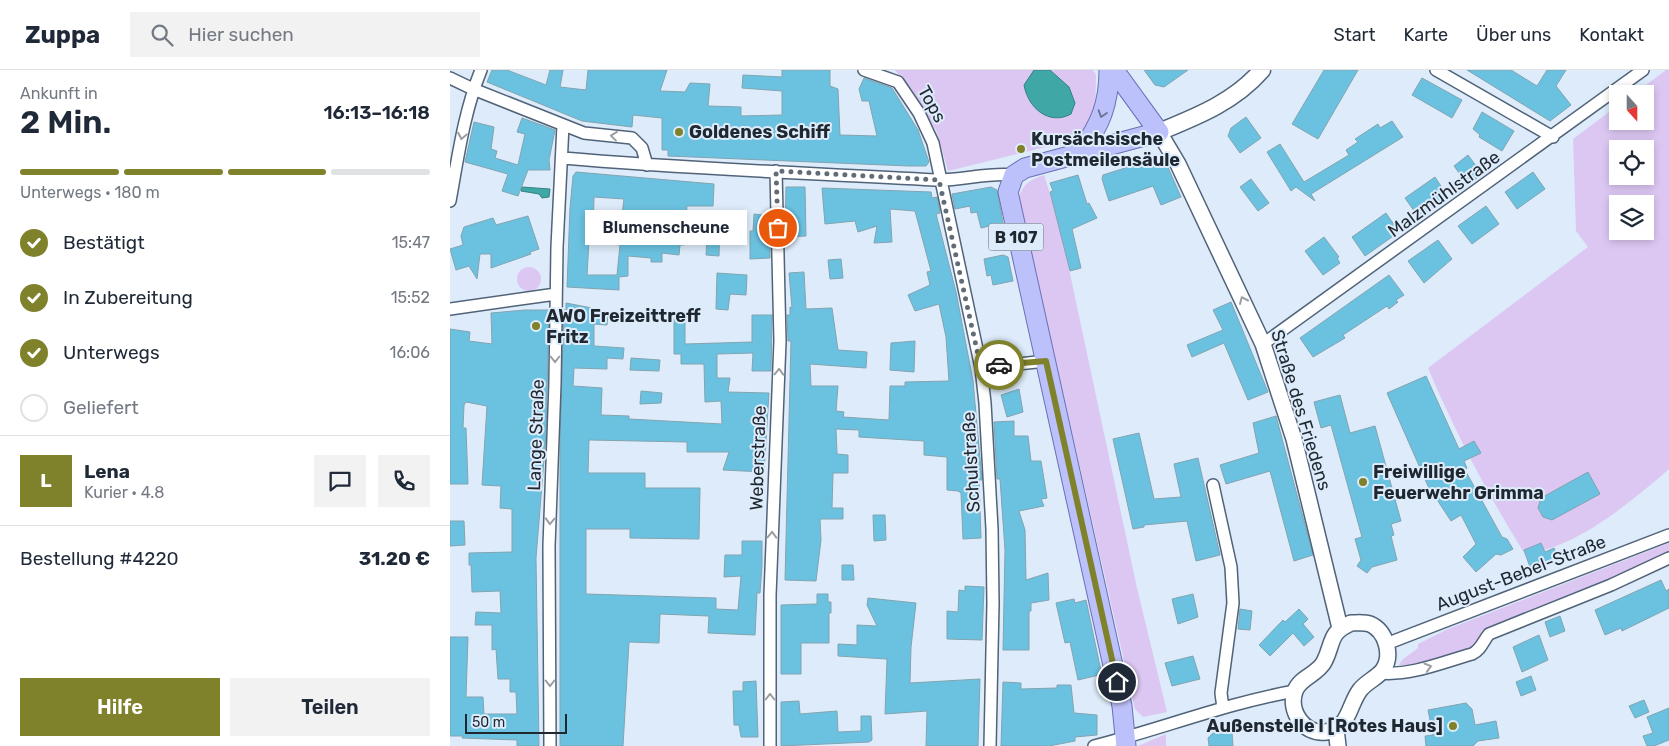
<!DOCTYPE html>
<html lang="de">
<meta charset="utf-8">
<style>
:root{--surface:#fff;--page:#f2f2f3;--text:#1f2937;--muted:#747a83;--line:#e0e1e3;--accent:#80822b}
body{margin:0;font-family:Rubik,sans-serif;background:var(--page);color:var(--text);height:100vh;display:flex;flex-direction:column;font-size:19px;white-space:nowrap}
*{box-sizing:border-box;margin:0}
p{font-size:16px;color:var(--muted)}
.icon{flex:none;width:28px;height:28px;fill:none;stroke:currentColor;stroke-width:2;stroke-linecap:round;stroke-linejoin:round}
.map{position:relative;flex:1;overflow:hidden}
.side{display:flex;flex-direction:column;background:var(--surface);width:450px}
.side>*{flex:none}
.needle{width:32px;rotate:159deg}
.tools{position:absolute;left:1159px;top:15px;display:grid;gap:10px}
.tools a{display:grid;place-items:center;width:45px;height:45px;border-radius:0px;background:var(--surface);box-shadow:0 2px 8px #0003;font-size:25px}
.scale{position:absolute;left:15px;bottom:12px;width:102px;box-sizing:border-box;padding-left:5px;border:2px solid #1f2730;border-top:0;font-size:14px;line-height:18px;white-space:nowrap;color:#1f2730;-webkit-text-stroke:4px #ddebfa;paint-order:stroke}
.pin{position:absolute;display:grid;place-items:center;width:42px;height:42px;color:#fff;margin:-21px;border:2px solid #fff;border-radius:50%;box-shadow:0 1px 5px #0007}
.courier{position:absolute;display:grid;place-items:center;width:50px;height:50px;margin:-25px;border:4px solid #80822b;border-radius:50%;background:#fff;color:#222;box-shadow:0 1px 6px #0007}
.bubble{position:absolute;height:35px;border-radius:0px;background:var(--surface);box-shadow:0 2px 8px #0003;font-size:16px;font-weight:600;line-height:35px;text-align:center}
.headline em{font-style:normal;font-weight:600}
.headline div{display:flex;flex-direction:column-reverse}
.headline{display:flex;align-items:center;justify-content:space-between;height:85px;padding:0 20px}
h1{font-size:32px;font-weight:600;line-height:38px}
.bar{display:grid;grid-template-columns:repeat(4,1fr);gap:8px 5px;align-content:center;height:60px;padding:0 20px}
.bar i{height:6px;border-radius:4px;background:var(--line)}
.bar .active{background:var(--accent)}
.bar p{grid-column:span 4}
.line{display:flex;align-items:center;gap:12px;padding:0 20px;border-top:1px solid var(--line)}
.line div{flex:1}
.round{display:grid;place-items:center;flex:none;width:52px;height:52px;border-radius:0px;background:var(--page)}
ol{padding:0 20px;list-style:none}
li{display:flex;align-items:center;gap:15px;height:55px}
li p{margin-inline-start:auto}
li .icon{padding:5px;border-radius:50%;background:var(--accent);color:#fff;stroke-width:4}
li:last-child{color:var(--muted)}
li i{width:28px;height:28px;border:2px solid var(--line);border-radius:50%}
.primary-button{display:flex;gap:10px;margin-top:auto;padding:10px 20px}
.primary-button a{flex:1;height:58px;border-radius:0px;background:var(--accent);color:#fff;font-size:20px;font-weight:600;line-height:58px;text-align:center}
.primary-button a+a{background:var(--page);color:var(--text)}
header{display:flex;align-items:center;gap:30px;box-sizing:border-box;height:70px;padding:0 25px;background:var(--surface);border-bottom:1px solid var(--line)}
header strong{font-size:24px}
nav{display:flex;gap:28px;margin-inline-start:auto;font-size:18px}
.search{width:350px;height:45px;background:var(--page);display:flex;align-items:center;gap:12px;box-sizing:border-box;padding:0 18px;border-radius:0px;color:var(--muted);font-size:19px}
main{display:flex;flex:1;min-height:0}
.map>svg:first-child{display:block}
.green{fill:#dcc7f3;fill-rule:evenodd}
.water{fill:#3fa7a6;stroke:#358183}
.building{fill:#6bc2e0;stroke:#82a4b1;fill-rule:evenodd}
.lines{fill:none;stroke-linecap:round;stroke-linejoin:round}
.minor-casing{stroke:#506379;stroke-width:14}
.tertiary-casing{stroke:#506379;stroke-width:18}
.secondary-casing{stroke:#506379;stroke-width:19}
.primary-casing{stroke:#6970b3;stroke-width:21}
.minor{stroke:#fff;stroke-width:11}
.tertiary{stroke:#fff;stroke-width:15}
.secondary{stroke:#fff;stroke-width:16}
.primary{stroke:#bdc1fb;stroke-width:19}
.oneway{stroke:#6e7496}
.oneway2{stroke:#9a9ea2}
.done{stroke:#626c77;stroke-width:5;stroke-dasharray:0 9}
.route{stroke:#80822b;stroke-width:6}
.poi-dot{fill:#80822b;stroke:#ddebfa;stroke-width:2}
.labels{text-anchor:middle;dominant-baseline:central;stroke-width:4;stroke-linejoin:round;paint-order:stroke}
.shield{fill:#ddebfa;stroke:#58626d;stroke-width:1}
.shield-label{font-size:16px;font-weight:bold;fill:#1f2730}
.street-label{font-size:18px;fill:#1f2730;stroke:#ddebfa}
.poi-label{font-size:18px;font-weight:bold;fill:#1f2730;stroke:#ddebfa;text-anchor:start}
</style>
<header>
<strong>Zuppa</strong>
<div class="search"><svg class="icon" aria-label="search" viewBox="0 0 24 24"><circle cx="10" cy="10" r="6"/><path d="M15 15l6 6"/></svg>Hier suchen</div>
<nav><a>Start</a><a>Karte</a><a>Über uns</a><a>Kontakt</a></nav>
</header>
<main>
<section class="side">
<div class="headline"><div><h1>2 Min.</h1><p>Ankunft in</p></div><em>16:13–16:18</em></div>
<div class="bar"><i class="active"></i><i class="active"></i><i class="active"></i><i></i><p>Unterwegs · 180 m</p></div>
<ol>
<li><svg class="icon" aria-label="check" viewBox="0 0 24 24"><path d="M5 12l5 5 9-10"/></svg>Bestätigt<p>15:47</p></li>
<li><svg class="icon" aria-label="check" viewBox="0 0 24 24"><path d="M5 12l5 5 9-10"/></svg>In Zubereitung<p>15:52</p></li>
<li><svg class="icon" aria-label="check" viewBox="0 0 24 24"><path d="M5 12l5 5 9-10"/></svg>Unterwegs<p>16:06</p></li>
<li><i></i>Geliefert</li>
</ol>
<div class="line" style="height:90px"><b class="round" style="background:var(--accent);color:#fff">L</b><div><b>Lena</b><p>Kurier · 4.8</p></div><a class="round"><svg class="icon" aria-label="chat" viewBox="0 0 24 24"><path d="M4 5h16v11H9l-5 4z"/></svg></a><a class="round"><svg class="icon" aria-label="phone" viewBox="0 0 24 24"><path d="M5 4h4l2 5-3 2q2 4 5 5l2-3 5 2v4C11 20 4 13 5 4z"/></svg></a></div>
<div class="line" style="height:65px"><div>Bestellung #4220</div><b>31.20 €</b></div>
<div class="primary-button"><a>Hilfe</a><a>Teilen</a></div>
</section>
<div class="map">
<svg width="1219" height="676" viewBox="0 0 1219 676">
<rect width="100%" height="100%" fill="#ddebfa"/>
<!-- green -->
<path class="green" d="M445 0H643L646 5 645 46 624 70 498 101 486 60Z
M1216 0H1219V399C1188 426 1153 455 1116 472 1103 478 1089 481 1076 486 1038 425 1006 364 978 298L1138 177 1126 161 1123 69 1167 36 1168 51H1195V24H1184ZM1168 79H1195V106H1168ZM1168 134H1195V161H1168Z
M594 105 609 152 687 518 717 642 693 647 685 639 569 129C572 114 580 110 594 105Z
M67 209a12 12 0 1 1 24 0a12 12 0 1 1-24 0Z
M1219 473V482L1157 511 1032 561 1023 578 970 595H949L952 590 968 578V574L998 559Z
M716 664V676H688Z"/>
<!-- water -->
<path class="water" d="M584 0H600L619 17 625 33 621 44C599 56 578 38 574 15Z
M72 117 100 119 99 127 92 128 89 124 71 121Z"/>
<!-- building -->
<path class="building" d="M42 0H57L96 15 100 0H113L110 17 136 20 138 0H217L210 21 235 22 240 13 260 14 258 36 291 37V46L332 45V21L292 18 293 5 332 7V0H380V16L388 19 390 65 427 66 419 31H412L409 19 414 8 442 18 468 60 479 92 476 96H459L218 86V80H212V48L183 45 182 57 132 51 37 12Z
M694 0H738L714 17 705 15Z
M874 0H908L868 69 842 54Z
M1017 0H1061L1087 16 1097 0H1116L1106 16 1121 35 1100 51Z
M972 8 1012 30 1002 48 962 25Z
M1032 42 1064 61 1052 81 1029 67 1030 65 1023 59Z
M796 47 811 68 790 83 778 66 781 58Z
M72 48 105 60 99 90 100 100H78L68 126 52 121 58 104 15 92 24 52 44 57 41 79 47 81 45 88 68 95 75 64 67 62Z
M942 51 953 67 861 124 865 131 846 117 841 121 817 82 830 74 854 112 899 85 896 80 908 72 905 69 928 54 930 58Z
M1018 85 1032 104 1018 115 1004 96Z
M713 86 731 127 711 135 703 116 659 131 652 109 653 105Z
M126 102 264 114 263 136H237L234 175H230L229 185 212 183V192H201V188L178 186V206L169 207V220L117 217 120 138 123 106ZM144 127 174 129 170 160 143 162ZM139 171 170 175 167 205H137Z
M1083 102 1095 119 1067 139 1055 122Z
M628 105 637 134 639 133 647 148 622 159 631 198 620 201 600 122 603 121 600 113Z
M985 107 998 127 969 148 955 128Z
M801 109 819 133 808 141 790 117Z
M336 117H355L356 166 335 167Z
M541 117 547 120 553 153 531 158 527 142 521 143 520 136 505 139 502 124Z
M372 118 481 122 482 128 487 127 490 143 486 144 506 222 523 311 532 410H529L531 468 513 469 511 423 508 421 497 420V387L474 385V371L409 367V360L386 359 387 384 398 385V403H383L382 438H393V449H370L371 470 366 511 335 510 341 271H338L337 245H340V237L342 238 339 203 354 202 356 239 382 238 388 280 417 282 416 298 360 294 361 316H388L386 341 394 342 393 347 439 350 440 316H455V312L499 311 496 267 489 234 465 241 458 225 480 215 477 202 481 201 465 141 440 139 442 172 424 173 427 156 408 162 405 151 375 154Z
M1036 136 1049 154 1022 174 1008 156Z
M936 143 949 162 915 186 902 167Z
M304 144 320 146V188L300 189V161H303Z
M78 146 89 179 80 182 81 184 41 198V184H30L27 209 19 196 6 200 0 179 13 175 11 166 14 157 43 148 46 155Z
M258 150 270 151 269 186 256 185Z
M874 167 889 187 887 188 890 193 873 205 855 181Z
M988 170 1002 189 974 213 958 191Z
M553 185 558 187 563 211 543 215 541 205 537 206 534 189Z
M391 189 393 208 380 209 378 190Z
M267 203 297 205 296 225 280 224 278 240 266 239Z
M939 205 954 225 946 230 948 232 939 239 937 236 893 265 895 268 863 287 850 268Z
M781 232 818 322 798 330 774 273 742 287 737 275 773 260 763 240Z
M116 233 142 238 141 243 158 244 157 255 144 254V276L174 278 173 289 157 288V299L124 298 123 316 152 318 151 345 179 346V349L272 354 271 331 255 332 254 294H231V284H224V248H235V274L302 272V245H322L321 301H302L303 283 267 284V308H280L278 322 319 323 314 402 273 400 279 382H237V372L139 370 138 403H195V418H250L249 469 180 468V459H136V524L266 528V539L288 540 291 506 274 507 275 485H292V471H312V496L310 523H307L305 565 258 563 259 546 210 544 209 573 179 572 173 676H110V369L114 240H116Z
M75 240H99L96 365 86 488 89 676H67V670L12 668 13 666H0V567H18L16 627H33L34 644H67L66 622H60V609H48L46 579 42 580V555H25L26 542 51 543 50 521 22 522 21 495H19V483L62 482V439L50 438 51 416 32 415 37 336 16 332 14 335 13 358H16L18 414H0V259L20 262 19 271 42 274 41 243Z
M465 271 464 302 440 300 441 273Z
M181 288 210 290 209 301 180 300Z
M976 306 1009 379 1024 371 1031 383 1014 391 1017 398 1015 400 1052 467 1057 469 1063 479 1051 485 1046 484 1026 502 1013 487 1026 474 1011 445 1001 451 978 416 937 323Z
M569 319 573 342 557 347 551 325Z
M191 321 212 323 211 333 190 334Z
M890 325 900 363 925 356 951 451 941 454 944 465 941 466 947 490 922 497 917 503 907 496 911 490 905 469 912 467 881 355 871 358 864 332Z
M826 346 863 485 844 491 820 401 776 414 770 395 809 383 803 353Z
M564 351V366H578L581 391H591L597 428 591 429 594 436 569 441 575 460 576 510 598 503 599 530 581 533V541H579V580H553L555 480 550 409H547L544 352Z
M689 363 704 429 731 427 724 394 748 388 770 485 746 491 737 451 694 455V457L683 459 663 369Z
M1138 402 1150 424 1102 450 1093 447 1088 438 1091 428Z
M423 445H435L436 470 424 471Z
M0 451H14L15 475 0 476Z
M1091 473 1095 482 1104 478 1108 489 1081 500 1074 480Z
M392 495H403L404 510H392Z
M1211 510 1216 521 1219 519V538L1172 561 1171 558 1155 565 1145 540Z
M515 516 534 517 532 570 497 569V541L508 542 509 520 515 521Z
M367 524H378V532H381V543H379V573H351V604H331V535L367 534Z
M743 524 748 547 728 554 722 529Z
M418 528 466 533 461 577 460 613 530 609 528 676H476L477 641 435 644 437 589 388 586V574L407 575V555L427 556 417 535Z
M624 529 625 533 636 530 651 601 649 605 628 610 620 572 615 573 606 533Z
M790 539 802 541 800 560 788 559Z
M849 539 858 549 853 554 864 567 854 576 843 563 820 586 809 575 833 550 835 552Z
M1110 546 1115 561 1100 567 1095 552Z
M1089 565 1098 590 1072 602 1063 577Z
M743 586 750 609 722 616 715 593Z
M1081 606 1086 620 1071 626 1066 612Z
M306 611 308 667H291L289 655H284L283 621H293V612Z
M553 612 571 613V619L607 618V615H621L624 643 647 645V665L625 667V671L599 676H551Z
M1194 630 1199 642 1185 648 1179 636Z
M349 631 350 644 387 641 388 662 411 661V646H421L422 670 419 672 331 676V632Z
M1016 633 1022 639 1025 655 1046 651 1049 668 1028 671 1023 676H976L975 666 983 665 978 640Z
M1219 638V670L1204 676H1197L1193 666 1203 663 1197 647Z
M782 662 783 676H759L758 668 763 663Z"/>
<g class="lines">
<defs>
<path id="minor" d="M414 0 448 12 469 43 483 73 531 298 535 333 542 459 543 533 540 676
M986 0 1103 67
M0 8 23 19 134 63 182 68 192 78 197 95
M113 88C236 99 361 103 485 110 511 111 537 102 564 105
M0 131C8 87 14 42 31 0
M0 239 106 224
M813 274 1193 0
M531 298 596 291
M763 415 781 497 783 533 771 623 773 638
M936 574 1219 465
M930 603C961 606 993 592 1022 584 1031 580 1033 571 1039 564L1161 515 1219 488
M100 676 99 476 105 313 107 177 113 55
M320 676V525L330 271 326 101
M644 676C711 659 777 633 845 621"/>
<path id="tertiary" d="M709 62 728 94 813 274 844 369 890 558
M901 553C907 553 914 552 920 554 936 561 943 585 933 600 927 608 916 612 910 620 898 636 900 658 876 662 854 665 838 641 845 621 850 607 867 605 874 592 884 573 878 563 901 553Z
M886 659 888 676"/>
<path id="secondary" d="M709 62C748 46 784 32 812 0"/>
<path id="primary" d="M664 0 709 62 575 98 564 105 558 122 672 636 676 676
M630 83C650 55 659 35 659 0"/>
</defs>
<!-- minor casing -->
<use href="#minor" class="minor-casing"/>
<!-- tertiary casing -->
<use href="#tertiary" class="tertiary-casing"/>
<!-- secondary casing -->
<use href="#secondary" class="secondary-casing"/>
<!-- primary casing -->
<use href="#primary" class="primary-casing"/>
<!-- minor -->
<use href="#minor" class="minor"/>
<!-- tertiary -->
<use href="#tertiary" class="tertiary"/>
<!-- secondary -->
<use href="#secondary" class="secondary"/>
<!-- primary -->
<use href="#primary" class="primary"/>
</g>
<!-- one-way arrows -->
<defs><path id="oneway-chevron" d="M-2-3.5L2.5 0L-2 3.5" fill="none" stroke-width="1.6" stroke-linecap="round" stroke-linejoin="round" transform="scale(1.25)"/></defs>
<use class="oneway" href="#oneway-chevron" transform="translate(652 44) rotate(108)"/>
<g class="oneway2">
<use href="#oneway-chevron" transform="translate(12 66) rotate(101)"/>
<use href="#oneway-chevron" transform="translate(164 66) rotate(-173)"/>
<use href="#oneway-chevron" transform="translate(793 230) rotate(-114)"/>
<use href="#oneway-chevron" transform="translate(105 289) rotate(90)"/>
<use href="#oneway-chevron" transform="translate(329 302) rotate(-88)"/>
<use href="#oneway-chevron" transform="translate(100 451) rotate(92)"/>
<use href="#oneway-chevron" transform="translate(322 465) rotate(-88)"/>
<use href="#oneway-chevron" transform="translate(978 597) rotate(-16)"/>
<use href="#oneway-chevron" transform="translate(100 613) rotate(90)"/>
<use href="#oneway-chevron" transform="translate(320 627) rotate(-90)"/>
</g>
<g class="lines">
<!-- done -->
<path class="done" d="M328 158 326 101 489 110 531 298 549 295"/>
<!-- route -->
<path class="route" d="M549 295 596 291 667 612"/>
</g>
<!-- markers -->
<g class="poi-dot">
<circle cx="229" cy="62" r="5"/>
<circle cx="571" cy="79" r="5"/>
<circle cx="86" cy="256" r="5"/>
<circle cx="913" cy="412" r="5"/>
<circle cx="1003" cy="656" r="5"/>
</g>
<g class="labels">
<!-- shield labels -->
<rect class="shield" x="538.5" y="153.5" width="55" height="27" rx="4"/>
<g class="shield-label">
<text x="566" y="167">B 107</text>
</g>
<!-- street labels -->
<g class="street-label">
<text transform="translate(482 34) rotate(61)">Tops</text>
<text transform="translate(994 124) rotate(-36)">Malzmühlstraße</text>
<text transform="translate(851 340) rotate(73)">Straße des Friedens</text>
<text transform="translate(86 365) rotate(-88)">Lange Straße</text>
<text transform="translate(308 388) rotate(-88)">Weberstraße</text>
<text transform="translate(521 392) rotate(-93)">Schulstraße</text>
<text transform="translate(1071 503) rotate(-21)">August-Bebel-Straße</text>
</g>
<!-- poi labels -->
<g class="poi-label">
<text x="239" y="62">Goldenes Schiff</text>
<text x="581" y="69">Kursächsische<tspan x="581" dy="21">Postmeilensäule</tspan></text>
<text x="96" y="246">AWO Freizeittreff<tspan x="96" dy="21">Fritz</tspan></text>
<text x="923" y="402">Freiwillige<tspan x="923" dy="21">Feuerwehr Grimma</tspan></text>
<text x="993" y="656" text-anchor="end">Außenstelle l [Rotes Haus]</text>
</g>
</g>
</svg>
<div class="tools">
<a><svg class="needle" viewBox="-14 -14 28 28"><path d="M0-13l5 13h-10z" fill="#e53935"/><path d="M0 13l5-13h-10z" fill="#747a83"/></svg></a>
<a><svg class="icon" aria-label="locate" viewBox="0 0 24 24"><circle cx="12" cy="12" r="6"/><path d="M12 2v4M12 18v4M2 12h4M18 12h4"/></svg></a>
<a><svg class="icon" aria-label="layers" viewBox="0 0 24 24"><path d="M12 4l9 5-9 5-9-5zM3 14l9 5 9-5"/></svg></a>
</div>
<div class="scale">50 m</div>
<div class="pin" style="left:328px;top:158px;background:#ea580c"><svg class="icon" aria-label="bag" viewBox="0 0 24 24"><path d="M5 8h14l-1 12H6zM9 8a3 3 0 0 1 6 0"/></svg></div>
<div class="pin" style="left:667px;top:612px;background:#1f2937"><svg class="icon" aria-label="home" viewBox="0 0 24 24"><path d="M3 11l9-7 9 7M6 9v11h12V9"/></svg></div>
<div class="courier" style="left:549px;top:295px"><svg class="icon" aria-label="car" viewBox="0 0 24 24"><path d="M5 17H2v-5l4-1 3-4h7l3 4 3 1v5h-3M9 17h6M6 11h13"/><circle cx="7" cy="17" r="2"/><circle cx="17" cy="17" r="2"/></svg></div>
<div class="bubble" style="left:135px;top:140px;width:162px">Blumenscheune</div>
</div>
</main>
